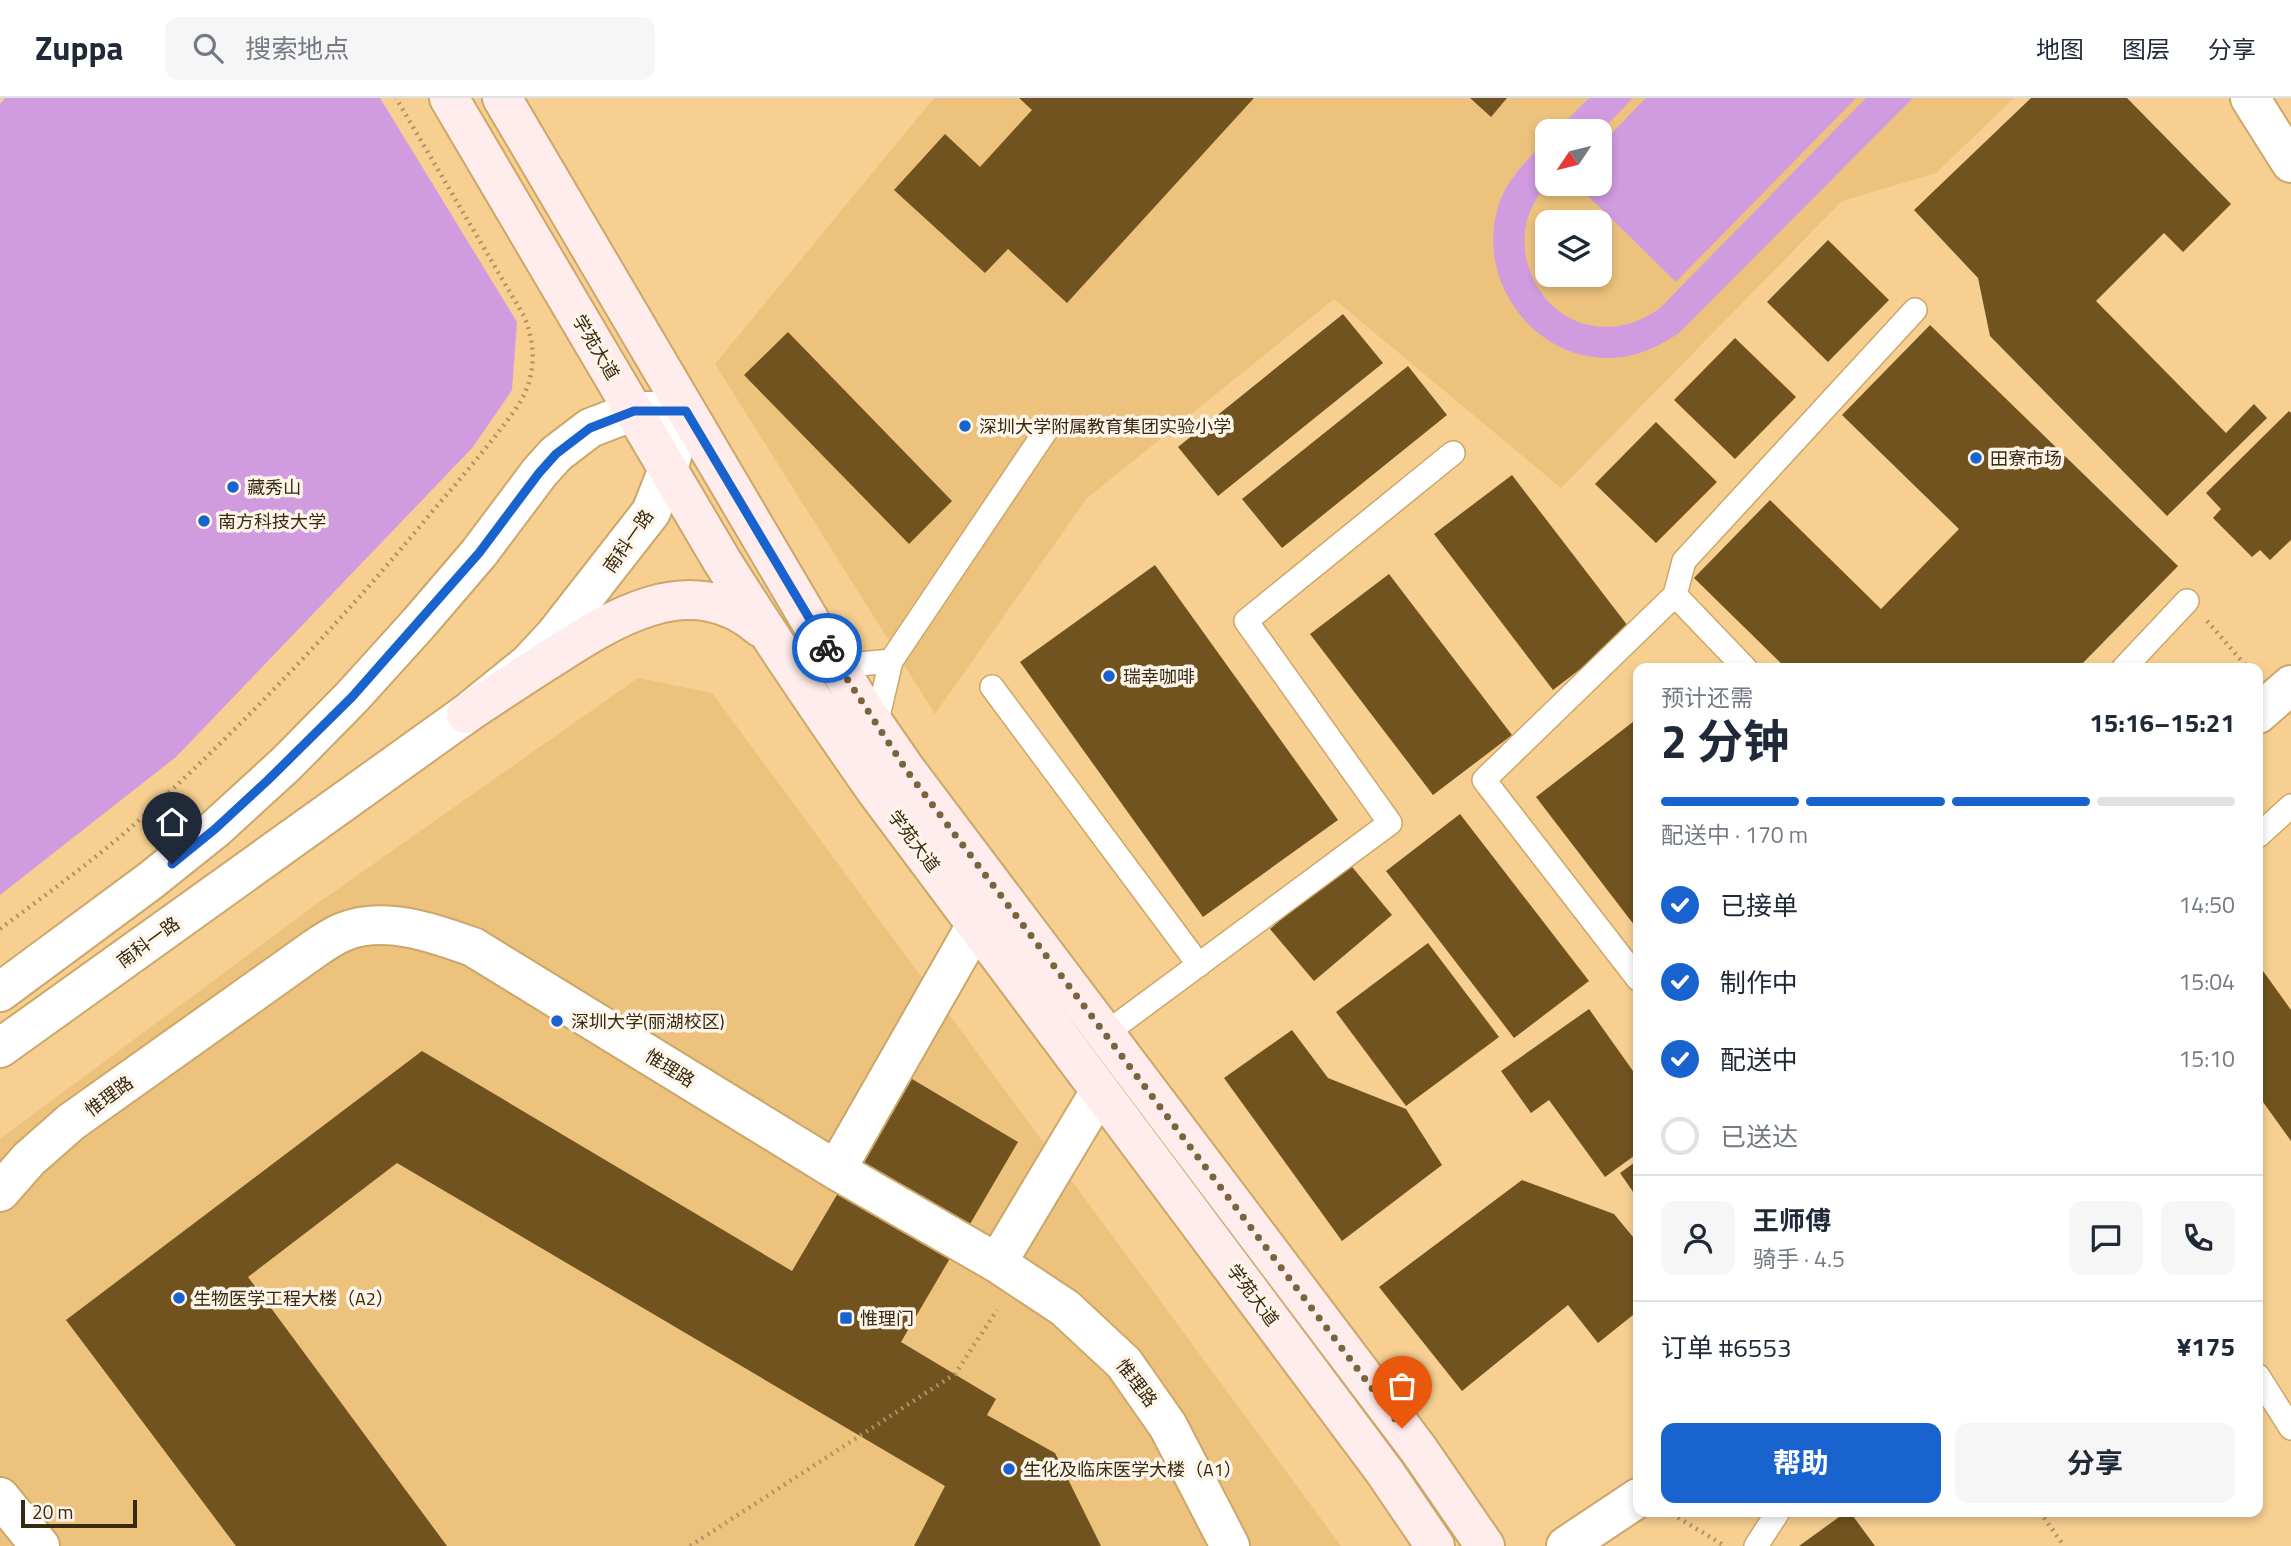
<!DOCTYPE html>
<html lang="zh">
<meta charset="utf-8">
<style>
:root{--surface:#fff;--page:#f6f6f7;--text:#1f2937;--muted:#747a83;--line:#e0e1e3;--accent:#1963ce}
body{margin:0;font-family:"Titillium Web","Noto Sans SC",sans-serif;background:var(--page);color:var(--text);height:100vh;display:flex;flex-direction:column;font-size:26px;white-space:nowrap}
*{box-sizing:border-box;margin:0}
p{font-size:23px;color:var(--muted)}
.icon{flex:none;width:38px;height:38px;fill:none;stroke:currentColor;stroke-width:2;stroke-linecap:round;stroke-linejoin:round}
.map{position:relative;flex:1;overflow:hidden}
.side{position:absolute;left:1633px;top:565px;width:630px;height:854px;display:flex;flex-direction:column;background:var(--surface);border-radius:14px;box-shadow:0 4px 10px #0003}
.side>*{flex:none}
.needle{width:46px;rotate:235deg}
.tools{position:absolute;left:1535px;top:21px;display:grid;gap:14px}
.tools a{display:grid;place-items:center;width:77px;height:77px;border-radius:14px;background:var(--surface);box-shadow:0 4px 10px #0003;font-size:35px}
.scale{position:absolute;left:21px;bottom:18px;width:116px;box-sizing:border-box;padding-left:7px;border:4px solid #382910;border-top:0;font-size:19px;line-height:24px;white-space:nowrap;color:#382910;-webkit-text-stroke:5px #fdf5e9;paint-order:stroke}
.pin{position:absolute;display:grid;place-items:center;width:60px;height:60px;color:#fff;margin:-72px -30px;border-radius:50% 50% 50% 0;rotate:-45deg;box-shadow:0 0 7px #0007}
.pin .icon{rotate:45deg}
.courier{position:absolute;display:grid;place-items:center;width:70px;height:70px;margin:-35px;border:5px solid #1963ce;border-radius:50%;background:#fff;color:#222;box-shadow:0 2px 9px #0007}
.headline em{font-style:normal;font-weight:700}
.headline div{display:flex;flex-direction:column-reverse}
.headline{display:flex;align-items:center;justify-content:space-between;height:119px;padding:0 28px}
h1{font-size:46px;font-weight:700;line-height:52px}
.bar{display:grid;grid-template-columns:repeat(4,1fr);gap:10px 7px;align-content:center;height:84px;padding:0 28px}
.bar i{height:9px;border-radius:5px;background:var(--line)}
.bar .active{background:var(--accent)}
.bar p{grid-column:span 4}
.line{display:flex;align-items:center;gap:18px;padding:0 28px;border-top:2px solid var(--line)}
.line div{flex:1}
.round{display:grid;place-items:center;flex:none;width:74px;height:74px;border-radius:14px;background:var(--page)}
ol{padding:0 28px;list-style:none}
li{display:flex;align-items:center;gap:21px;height:77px}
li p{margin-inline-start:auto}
li .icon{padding:7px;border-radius:50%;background:var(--accent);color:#fff;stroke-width:4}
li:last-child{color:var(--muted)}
li i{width:38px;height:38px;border:4px solid var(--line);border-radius:50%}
.action{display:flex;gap:14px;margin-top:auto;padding:14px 28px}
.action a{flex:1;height:80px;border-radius:14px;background:var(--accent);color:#fff;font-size:28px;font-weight:700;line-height:80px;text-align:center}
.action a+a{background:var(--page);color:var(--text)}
header{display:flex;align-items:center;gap:42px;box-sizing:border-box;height:98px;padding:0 35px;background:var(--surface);border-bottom:2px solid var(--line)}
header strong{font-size:33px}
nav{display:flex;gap:38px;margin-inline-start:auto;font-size:24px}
.search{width:490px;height:63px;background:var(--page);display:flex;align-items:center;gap:18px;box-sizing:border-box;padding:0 24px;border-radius:14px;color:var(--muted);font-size:26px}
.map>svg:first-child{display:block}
.built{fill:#edc27d;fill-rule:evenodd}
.green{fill:#d19be0}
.building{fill:#70531e}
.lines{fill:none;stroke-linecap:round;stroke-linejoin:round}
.service-casing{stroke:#cca76a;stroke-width:26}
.minor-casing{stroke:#cca76a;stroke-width:42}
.tertiary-casing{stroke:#cca76a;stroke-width:42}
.secondary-casing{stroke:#cca76a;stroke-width:42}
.path{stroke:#b19262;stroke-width:4.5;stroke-dasharray:2 5;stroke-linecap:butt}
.service{stroke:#fff;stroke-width:23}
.minor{stroke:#fff;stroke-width:38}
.tertiary{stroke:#fff;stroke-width:38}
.secondary{stroke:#ffecec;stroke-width:38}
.done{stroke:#7a633d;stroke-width:7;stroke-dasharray:0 12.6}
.route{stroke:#1963ce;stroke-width:9}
.poi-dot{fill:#1963ce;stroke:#fdf5e9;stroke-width:2.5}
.labels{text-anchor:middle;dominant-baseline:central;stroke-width:7;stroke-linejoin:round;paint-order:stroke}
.street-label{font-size:18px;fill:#382910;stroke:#fdf5e9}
.poi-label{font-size:18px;fill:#382910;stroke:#fdf5e9;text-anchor:start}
</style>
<header>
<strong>Zuppa</strong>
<div class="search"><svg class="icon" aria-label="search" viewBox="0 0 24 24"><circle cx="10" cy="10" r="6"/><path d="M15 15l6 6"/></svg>搜索地点</div>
<nav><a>地图</a><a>图层</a><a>分享</a></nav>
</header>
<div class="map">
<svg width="2291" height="1448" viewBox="0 0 2291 1448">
<rect width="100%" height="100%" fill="#f6cf91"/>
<!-- built -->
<path class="built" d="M934 0H2014L1936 75 1842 103 1561 390 1334 201 1087 400 935 616 715 266ZM1547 33H1600V86H1547ZM1547 124H1600V177H1547Z
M638 580 712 595 1341 1448H0V1041L318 805Z"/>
<!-- green -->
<path class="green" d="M5 0H380L517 224 512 292 473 349 176 659 0 797V6Z
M1589 0H1633L1600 34 1556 33Z
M1646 0H1856L1676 184 1576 86H1600V47Z
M1866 0H1913L1679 235C1658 249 1636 260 1609 260 1532 261 1474 180 1499 106 1508 80 1528 61 1547 42L1548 86C1494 141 1540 239 1618 228 1633 226 1646 219 1658 212Z"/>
<!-- building -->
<path class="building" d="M1019 0H1254L1067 205 1008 151 985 175 894 92 945 36 980 69 1032 12Z
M1470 0H1507L1491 19Z
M2031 0H2127L2231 106 2183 154 2164 135 2096 203 2226 335 2254 306 2267 320 2167 418 1990 238 1978 180 1914 112Z
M1828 142 1889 202 1828 264 1767 204Z
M1343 216 1383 265 1218 398 1178 349Z
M1930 227 2178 468 2078 570H1786L1694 480 1770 402 1881 511 1959 431 1842 317Z
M788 234 952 403 909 446 744 277Z
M1735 240 1796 299 1735 361 1674 302Z
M1408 268 1447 317 1282 450 1242 401Z
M2289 313 2291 315V442L2270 462 2260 452 2252 459 2213 420 2221 411 2206 395Z
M1656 324 1717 384 1656 445 1595 386Z
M1512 377 1631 532 1553 592 1434 436Z
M1155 467 1338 722 1203 819 1020 564Z
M1389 476 1512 637 1433 697 1310 536Z
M1638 620V832L1536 699Z
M1460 716 1589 883 1514 940 1386 773Z
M1348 764 1392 817 1314 883 1270 831Z
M1428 845 1499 939 1406 1008 1336 914Z
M2258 866 2291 912V1043L2258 997Z
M1589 911 1638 980V1055L1605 1079 1549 1002 1531 1015 1501 973Z
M1292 932 1328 980 1406 1011 1442 1067 1342 1143 1224 980Z
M422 953 792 1173 907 978 1018 1044 901 1244 996 1301 987 1317 1055 1355 1101 1448H914L945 1388 397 1065 248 1179 447 1448H236L66 1222Z
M1638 1062V1101L1620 1075Z
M1522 1082 1614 1116 1638 1145V1213L1598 1245 1568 1207 1462 1293 1379 1189Z
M1846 1414H1850L1875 1448H1799Z"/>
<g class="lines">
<defs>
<path id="service" d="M1675 497 1745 570
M838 568 891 563
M2124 570 2187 503
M992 589 1199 867
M876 627 891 563 1047 331
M2258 738 2291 708
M1638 881 1484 682 1675 497 1684 463 1915 212
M1105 936 1390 725 1246 523 1453 355
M2258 1278 2291 1330
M1756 1448 1778 1414"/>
<path id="minor" d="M2250 0 2291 65
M2258 616 2291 587
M836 1072 976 827
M0 1094 29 1061 71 1024 310 854C320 847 331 839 343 834 384 817 434 835 473 849L836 1072 997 1165 1065 1210 1124 1265 1168 1328 1230 1448
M997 1165 1100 993
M0 1399 40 1448
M1566 1448 1638 1400"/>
<path id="tertiary" d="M0 894 150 783 215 731 286 666 352 599 419 525 479 455 539 375 556 356 590 330 634 313H686L668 371 651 414 555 537 528 566 466 616 0 950"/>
<path id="secondary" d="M449 0 722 463C771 541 823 617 876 693L1384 1373 1435 1448
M502 0 816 533 862 608 907 673 1419 1352 1485 1448
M466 616C493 598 520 580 547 563 611 521 691 469 761 530"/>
</defs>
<!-- service casing -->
<use href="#service" class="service-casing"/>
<!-- minor casing -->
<use href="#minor" class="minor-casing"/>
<!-- tertiary casing -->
<use href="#tertiary" class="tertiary-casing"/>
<!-- secondary casing -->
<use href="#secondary" class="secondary-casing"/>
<!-- path -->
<path class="path" d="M2207 523 2248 570
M0 831C46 796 95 762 138 723 245 626 344 521 436 409 457 385 477 361 497 336 507 322 520 308 526 292 536 268 534 245 525 220L396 0
M2040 1414 2064 1448
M1672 1416 1725 1448
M690 1448 955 1276 997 1212"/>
<!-- service -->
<use href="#service" class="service"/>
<!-- minor -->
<use href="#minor" class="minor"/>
<!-- tertiary -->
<use href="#tertiary" class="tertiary"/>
<!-- secondary -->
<use href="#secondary" class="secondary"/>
</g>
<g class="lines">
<!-- done -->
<path class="done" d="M827 550 907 673 1402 1330"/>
<!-- route -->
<path class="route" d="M172 766 215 731 268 682 352 599 479 455 539 375 556 356 590 330 634 313H686L827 550"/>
</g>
<!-- markers -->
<g class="poi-dot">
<circle cx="965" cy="328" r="7"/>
<circle cx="1976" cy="360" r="7"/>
<circle cx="233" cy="389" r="7"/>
<circle cx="204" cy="423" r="7"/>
<circle cx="1109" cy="578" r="7"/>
<circle cx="557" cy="923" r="7"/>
<circle cx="179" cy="1200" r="7"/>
<rect x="839" y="1213" width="14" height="14" rx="3.5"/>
<circle cx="1009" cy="1371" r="7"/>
</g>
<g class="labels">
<!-- street labels -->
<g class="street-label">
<text transform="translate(596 249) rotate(59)">学苑大道</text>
<text transform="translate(628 443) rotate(-55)">南科一路</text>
<text transform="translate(914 743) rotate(53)">学苑大道</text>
<text transform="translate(148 844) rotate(-36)">南科一路</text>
<text transform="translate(670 970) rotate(32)">惟理路</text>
<text transform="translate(109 998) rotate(-36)">惟理路</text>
<text transform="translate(1253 1197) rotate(53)">学苑大道</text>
<text transform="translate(1137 1285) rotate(53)">惟理路</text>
</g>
<!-- poi labels -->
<g class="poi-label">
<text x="979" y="328">深圳大学附属教育集团实验小学</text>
<text x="1990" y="360">田寮市场</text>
<text x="247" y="389">藏秀山</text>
<text x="218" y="423">南方科技大学</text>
<text x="1123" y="578">瑞幸咖啡</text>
<text x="571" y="923">深圳大学(丽湖校区)</text>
<text x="193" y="1200">生物医学工程大楼（A2）</text>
<text x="860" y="1220">惟理门</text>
<text x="1023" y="1371">生化及临床医学大楼（A1）</text>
</g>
</g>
</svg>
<div class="tools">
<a><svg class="needle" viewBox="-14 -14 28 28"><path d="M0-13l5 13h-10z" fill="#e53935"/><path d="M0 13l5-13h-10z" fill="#747a83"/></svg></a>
<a><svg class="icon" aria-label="layers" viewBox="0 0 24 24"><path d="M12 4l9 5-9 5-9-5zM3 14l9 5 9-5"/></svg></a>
</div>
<div class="scale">20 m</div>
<div class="pin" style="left:1402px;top:1330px;background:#ea580c"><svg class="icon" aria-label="bag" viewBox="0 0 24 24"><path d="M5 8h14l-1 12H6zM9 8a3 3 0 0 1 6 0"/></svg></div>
<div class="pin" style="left:172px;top:766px;background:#1f2937"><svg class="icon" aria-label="home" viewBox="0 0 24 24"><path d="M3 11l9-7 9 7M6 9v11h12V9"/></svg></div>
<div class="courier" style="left:827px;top:550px"><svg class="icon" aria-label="bike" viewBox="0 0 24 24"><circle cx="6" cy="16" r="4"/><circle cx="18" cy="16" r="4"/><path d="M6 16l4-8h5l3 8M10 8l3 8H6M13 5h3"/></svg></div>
<section class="side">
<div class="headline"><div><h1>2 分钟</h1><p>预计还需</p></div><em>15:16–15:21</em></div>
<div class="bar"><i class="active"></i><i class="active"></i><i class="active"></i><i></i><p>配送中 · 170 m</p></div>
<ol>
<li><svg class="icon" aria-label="check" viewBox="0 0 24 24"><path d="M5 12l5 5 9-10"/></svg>已接单<p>14:50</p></li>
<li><svg class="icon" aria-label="check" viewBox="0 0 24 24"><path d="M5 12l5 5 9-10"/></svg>制作中<p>15:04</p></li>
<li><svg class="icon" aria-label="check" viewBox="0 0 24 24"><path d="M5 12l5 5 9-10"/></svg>配送中<p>15:10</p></li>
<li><i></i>已送达</li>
</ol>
<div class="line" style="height:126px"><a class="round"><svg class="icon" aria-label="person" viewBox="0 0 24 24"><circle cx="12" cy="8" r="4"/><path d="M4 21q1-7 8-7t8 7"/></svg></a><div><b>王师傅</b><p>骑手 · 4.5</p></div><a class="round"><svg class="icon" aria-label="chat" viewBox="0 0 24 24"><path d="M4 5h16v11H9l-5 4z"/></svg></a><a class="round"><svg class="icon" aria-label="phone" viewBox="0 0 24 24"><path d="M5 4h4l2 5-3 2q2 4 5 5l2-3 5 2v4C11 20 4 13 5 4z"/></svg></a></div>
<div class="line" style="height:91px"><div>订单 #6553</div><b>¥175</b></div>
<div class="action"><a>帮助</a><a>分享</a></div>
</section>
</div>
